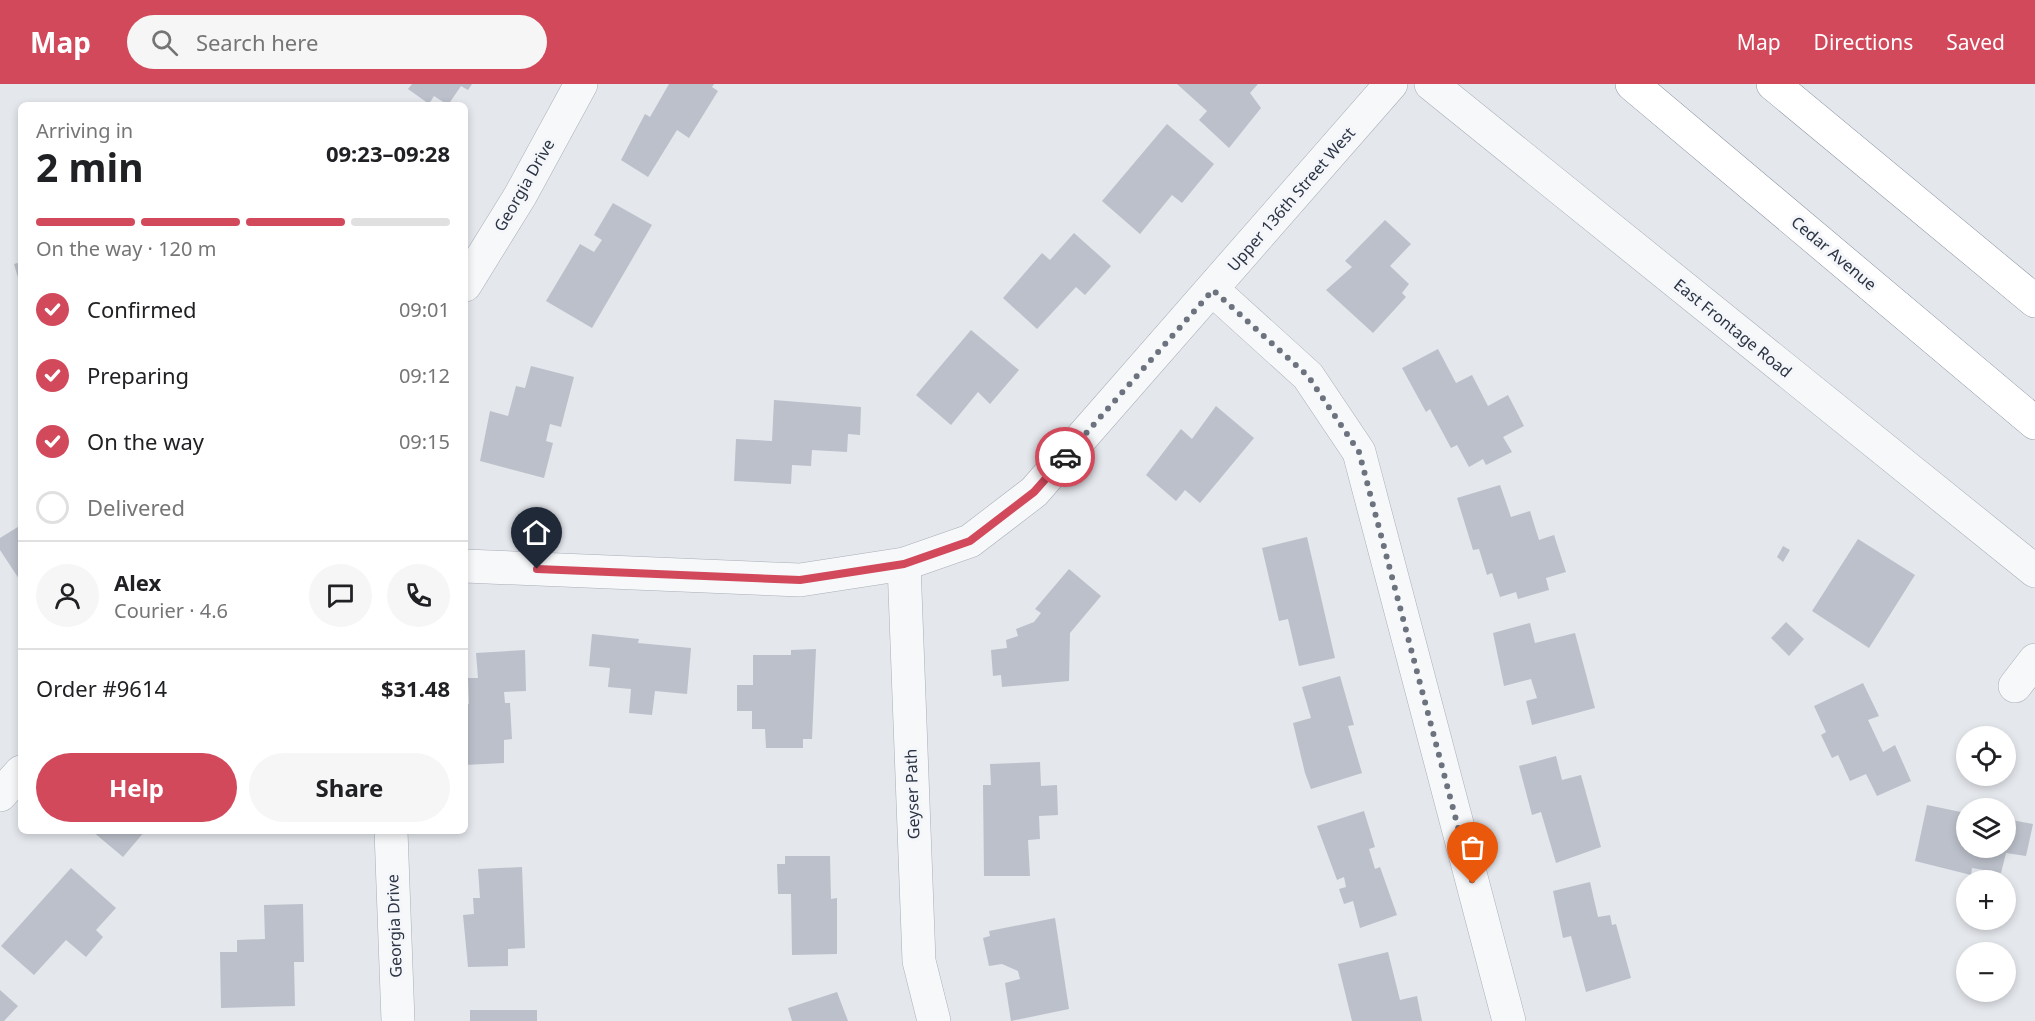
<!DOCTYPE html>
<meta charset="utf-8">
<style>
:root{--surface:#fff;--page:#f6f6f6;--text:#202124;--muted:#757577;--line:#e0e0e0;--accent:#d1495b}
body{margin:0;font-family:"Noto Sans",sans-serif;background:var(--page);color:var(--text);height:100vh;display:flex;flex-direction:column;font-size:22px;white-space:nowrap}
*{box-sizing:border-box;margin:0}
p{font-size:20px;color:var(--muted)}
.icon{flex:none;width:33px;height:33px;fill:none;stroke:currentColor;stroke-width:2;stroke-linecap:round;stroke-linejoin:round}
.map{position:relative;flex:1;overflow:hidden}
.drawer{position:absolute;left:18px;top:18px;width:450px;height:732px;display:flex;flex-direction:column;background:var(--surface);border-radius:9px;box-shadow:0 3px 9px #0003}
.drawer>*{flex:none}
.fabs{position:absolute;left:1956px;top:642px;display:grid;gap:12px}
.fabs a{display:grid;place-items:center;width:60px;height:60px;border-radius:50%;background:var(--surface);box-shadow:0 3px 9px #0003;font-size:30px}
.pin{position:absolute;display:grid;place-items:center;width:51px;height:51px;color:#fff;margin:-62px -26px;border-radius:50% 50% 50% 0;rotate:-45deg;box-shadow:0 0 6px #0007}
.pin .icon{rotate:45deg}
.courier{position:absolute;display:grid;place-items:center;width:60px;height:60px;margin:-30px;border:4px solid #d1495b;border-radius:50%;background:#fff;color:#222;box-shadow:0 2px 8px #0007}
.summary em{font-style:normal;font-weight:700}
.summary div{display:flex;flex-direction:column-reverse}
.summary{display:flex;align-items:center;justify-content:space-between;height:102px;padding:0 18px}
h1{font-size:39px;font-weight:700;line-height:45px}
.bar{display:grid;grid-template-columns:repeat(4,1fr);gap:9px 6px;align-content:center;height:72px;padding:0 18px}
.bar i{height:8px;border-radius:4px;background:var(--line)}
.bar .active{background:var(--accent)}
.bar p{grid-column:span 4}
.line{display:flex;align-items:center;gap:15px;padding:0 18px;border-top:2px solid var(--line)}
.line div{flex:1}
.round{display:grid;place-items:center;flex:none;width:63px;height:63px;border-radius:32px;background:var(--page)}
ol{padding:0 18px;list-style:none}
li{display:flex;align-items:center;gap:18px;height:66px}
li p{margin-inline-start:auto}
li .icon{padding:6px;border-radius:50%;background:var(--accent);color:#fff;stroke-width:4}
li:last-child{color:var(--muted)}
li i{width:33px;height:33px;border:3px solid var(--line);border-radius:50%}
.cta{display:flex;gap:12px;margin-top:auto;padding:12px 18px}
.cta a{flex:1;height:69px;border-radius:36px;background:var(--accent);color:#fff;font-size:24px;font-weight:700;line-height:69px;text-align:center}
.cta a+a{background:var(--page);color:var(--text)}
header{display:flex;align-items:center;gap:36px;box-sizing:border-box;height:84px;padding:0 30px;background:var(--accent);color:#fff}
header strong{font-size:28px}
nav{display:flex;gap:33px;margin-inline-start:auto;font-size:21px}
.search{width:420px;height:54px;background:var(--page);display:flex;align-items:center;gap:15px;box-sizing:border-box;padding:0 21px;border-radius:33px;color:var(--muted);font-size:22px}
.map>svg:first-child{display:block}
.building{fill:#bbc0ca}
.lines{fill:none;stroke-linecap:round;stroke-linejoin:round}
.minor-casing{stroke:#a9aeb7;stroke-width:34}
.highway-casing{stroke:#8b94a3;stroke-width:34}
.minor{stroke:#f7f8fa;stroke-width:33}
.highway{stroke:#fff;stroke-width:33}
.done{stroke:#6c737f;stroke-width:6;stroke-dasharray:0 10.8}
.route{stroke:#d1495b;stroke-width:8}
.labels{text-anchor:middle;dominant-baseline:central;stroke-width:6;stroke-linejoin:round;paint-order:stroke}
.street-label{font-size:16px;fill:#2b3445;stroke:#f4f6f9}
</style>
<header>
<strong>Map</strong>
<div class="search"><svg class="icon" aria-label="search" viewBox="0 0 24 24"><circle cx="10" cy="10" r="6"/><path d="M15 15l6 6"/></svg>Search here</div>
<nav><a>Map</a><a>Directions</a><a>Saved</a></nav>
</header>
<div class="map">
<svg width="2035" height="937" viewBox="0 0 2035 937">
<rect width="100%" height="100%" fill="#e4e7ec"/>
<!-- building -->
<path class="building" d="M412 0H472L468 6 461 2 448 21 434 12 429 20 408 5Z
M669 0H714L712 3 718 7 689 54 677 46 648 93 621 76 645 30 650 33Z
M1177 0H1258L1250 9 1261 24 1229 64 1199 36 1207 27Z
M1167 40 1214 80 1182 119 1172 111 1140 150 1102 117Z
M613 119 652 141 592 244 546 217 580 160 594 168 602 156 594 151Z
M1385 136 1411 160 1390 182 1409 200 1402 209 1406 213 1373 249 1326 206 1352 183 1345 177Z
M1074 149 1111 182 1085 211 1076 203 1037 245 1003 214 1042 169 1050 176Z
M21 178V197H19L14 180Z
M971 246 1019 286 990 320 978 308 951 341 916 311Z
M1438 265 1456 299 1472 291 1488 322 1508 311 1524 342 1503 353 1512 368 1486 381 1483 375 1469 383 1457 361 1451 364 1430 325 1426 328 1402 284Z
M531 282 574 293 561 343 550 340 546 357 553 359 544 394 480 377 490 327 508 332 516 302 525 304Z
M774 316 861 323 860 351 848 350 847 368 812 366 811 382 792 381 791 400 734 397 736 355 772 357Z
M1216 322 1254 354 1200 419 1185 406 1176 417 1146 391 1181 345 1192 355Z
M1500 401 1511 433 1530 427 1539 456 1554 451 1566 488 1546 494 1549 506 1518 515 1516 508 1500 513 1492 489 1487 491 1479 465 1473 466 1457 414Z
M21 441V498L0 466V454Z
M1307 453 1335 574 1299 582 1288 535 1279 537 1262 464Z
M1858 455 1915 491 1869 564 1812 527Z
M1783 462 1790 466 1783 478 1777 473Z
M1069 485 1101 512 1070 549 1069 597 1002 603 1001 591 993 592 991 566 1007 564 1006 556 1018 552 1016 545 1034 538 1041 529 1035 525Z
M1786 538 1804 555 1789 572 1771 554Z
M1530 539 1535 559 1575 549 1595 624 1532 641 1526 617 1537 614 1531 595 1504 602 1493 549Z
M592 550 639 555 638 559 691 564 687 610 655 607 652 631 629 629 631 605 608 603 610 584 589 582Z
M816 565 812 655H803V664H766L765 645H752V627H737V601H753V571H791V566Z
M525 566 526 607 504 608 505 619H510L512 655 504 656V679L465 681V620H469L468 594H478L476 569Z
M1340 592 1354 641 1348 642 1362 689 1311 705 1305 689 1293 639 1311 634 1302 603Z
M1863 599 1879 632 1868 636 1883 668 1895 661 1911 697 1877 712 1866 690 1850 697 1838 671 1832 674 1821 651 1826 648 1814 622Z
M1556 672 1562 696 1581 691 1601 763 1556 779 1541 728 1532 731 1519 682Z
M1040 678 1041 702 1057 701 1058 731 1039 732 1040 755 1028 756 1030 792H984L983 701H991L990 680Z
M1927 721 1961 728 1959 739 1966 740V764H2006V735L2033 740 2026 772 2006 769 2001 789 1972 784 1971 791 1915 777Z
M1364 727 1375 763 1369 765 1375 785 1380 783 1397 831 1360 844 1353 817 1344 820 1339 805 1346 803 1344 793 1337 796 1317 742Z
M92 747H145L123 773Z
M785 772H830L831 815 837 814V870L792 871 791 810H778L777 780H785Z
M522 783 525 864 508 865V882L468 883 463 831 474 830 473 814H480L478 785Z
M71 784 116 824 96 846 103 853 86 873 66 856 34 891 1 862Z
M1590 798 1598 833 1610 831 1612 841 1616 840 1631 894 1586 908 1571 852 1563 854 1553 807Z
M303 820 304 878H294L295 922 221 924 220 868H237V856L265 855 264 821Z
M1055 834 1069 925 1011 937 1005 899 1020 895 1018 887 1002 880 989 882 983 854 990 852 989 847Z
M1388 868 1400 916 1417 912 1422 937H1352L1338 880Z
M0 906 18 922 4 937H0Z
M837 908 848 937H792L788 924Z
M470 926H537V937H470Z"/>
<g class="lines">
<defs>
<path id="minor" d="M1431 0 2035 487
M465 201 520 112 581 0
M1213 206 1308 292 1359 368 1509 937
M904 480 919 877 934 937
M465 482 800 496 904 480 970 457 1034 408 1391 0
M2015 602 2035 576
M0 711 21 688
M391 747 398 937"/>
<path id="highway" d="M1632 0 2035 339
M1773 0 2035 217"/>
</defs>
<!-- minor casing -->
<use href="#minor" class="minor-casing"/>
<!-- highway casing -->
<use href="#highway" class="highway-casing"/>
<!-- minor -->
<use href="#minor" class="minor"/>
<!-- highway -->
<use href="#highway" class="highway"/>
</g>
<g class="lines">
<!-- done -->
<path class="done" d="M1065 373 1213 206 1308 292 1359 368 1473 800"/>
<!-- route -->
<path class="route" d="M537 485 800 496 904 480 970 457 1034 408 1065 373"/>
</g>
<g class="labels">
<!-- street labels -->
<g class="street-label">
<text transform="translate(524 101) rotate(-60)">Georgia Drive</text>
<text transform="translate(1291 115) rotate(-49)">Upper 136th Street West</text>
<text transform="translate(1834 169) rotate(40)">Cedar Avenue</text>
<text transform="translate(1733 244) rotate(39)">East Frontage Road</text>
<text transform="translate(912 710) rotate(-92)">Geyser Path</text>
<text transform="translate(394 842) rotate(-92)">Georgia Drive</text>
</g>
</g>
</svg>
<div class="fabs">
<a><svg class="icon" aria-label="locate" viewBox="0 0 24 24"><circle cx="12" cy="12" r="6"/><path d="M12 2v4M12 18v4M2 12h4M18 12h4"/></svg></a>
<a><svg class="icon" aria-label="layers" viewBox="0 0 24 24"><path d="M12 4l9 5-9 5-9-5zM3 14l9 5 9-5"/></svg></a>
<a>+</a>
<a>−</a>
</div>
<div class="pin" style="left:1473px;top:800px;background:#ea580c"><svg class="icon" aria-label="bag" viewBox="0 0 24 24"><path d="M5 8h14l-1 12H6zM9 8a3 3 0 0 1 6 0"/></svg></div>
<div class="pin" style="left:537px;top:485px;background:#1f2937"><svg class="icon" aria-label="home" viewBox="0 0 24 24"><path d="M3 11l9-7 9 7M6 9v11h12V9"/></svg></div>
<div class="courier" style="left:1065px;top:373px"><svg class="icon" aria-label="car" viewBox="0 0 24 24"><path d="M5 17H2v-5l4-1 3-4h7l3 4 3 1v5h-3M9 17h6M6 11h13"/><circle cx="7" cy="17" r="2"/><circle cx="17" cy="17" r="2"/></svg></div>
<section class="drawer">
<div class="summary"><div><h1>2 min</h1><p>Arriving in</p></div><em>09:23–09:28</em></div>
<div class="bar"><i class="active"></i><i class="active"></i><i class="active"></i><i></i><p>On the way · 120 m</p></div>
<ol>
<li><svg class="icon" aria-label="check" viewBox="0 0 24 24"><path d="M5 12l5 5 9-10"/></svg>Confirmed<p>09:01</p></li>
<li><svg class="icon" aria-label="check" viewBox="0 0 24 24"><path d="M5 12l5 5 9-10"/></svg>Preparing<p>09:12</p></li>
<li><svg class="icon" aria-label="check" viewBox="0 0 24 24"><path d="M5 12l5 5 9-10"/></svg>On the way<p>09:15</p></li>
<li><i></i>Delivered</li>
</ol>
<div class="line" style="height:108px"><a class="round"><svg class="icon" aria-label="person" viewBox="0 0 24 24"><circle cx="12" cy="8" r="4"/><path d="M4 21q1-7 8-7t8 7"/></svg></a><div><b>Alex</b><p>Courier · 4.6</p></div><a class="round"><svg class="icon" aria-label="chat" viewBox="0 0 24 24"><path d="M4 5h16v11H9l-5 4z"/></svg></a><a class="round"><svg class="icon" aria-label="phone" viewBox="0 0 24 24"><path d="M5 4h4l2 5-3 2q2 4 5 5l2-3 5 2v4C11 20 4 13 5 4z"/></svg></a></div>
<div class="line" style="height:78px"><div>Order #9614</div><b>$31.48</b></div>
<div class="cta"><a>Help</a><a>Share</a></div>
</section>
</div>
